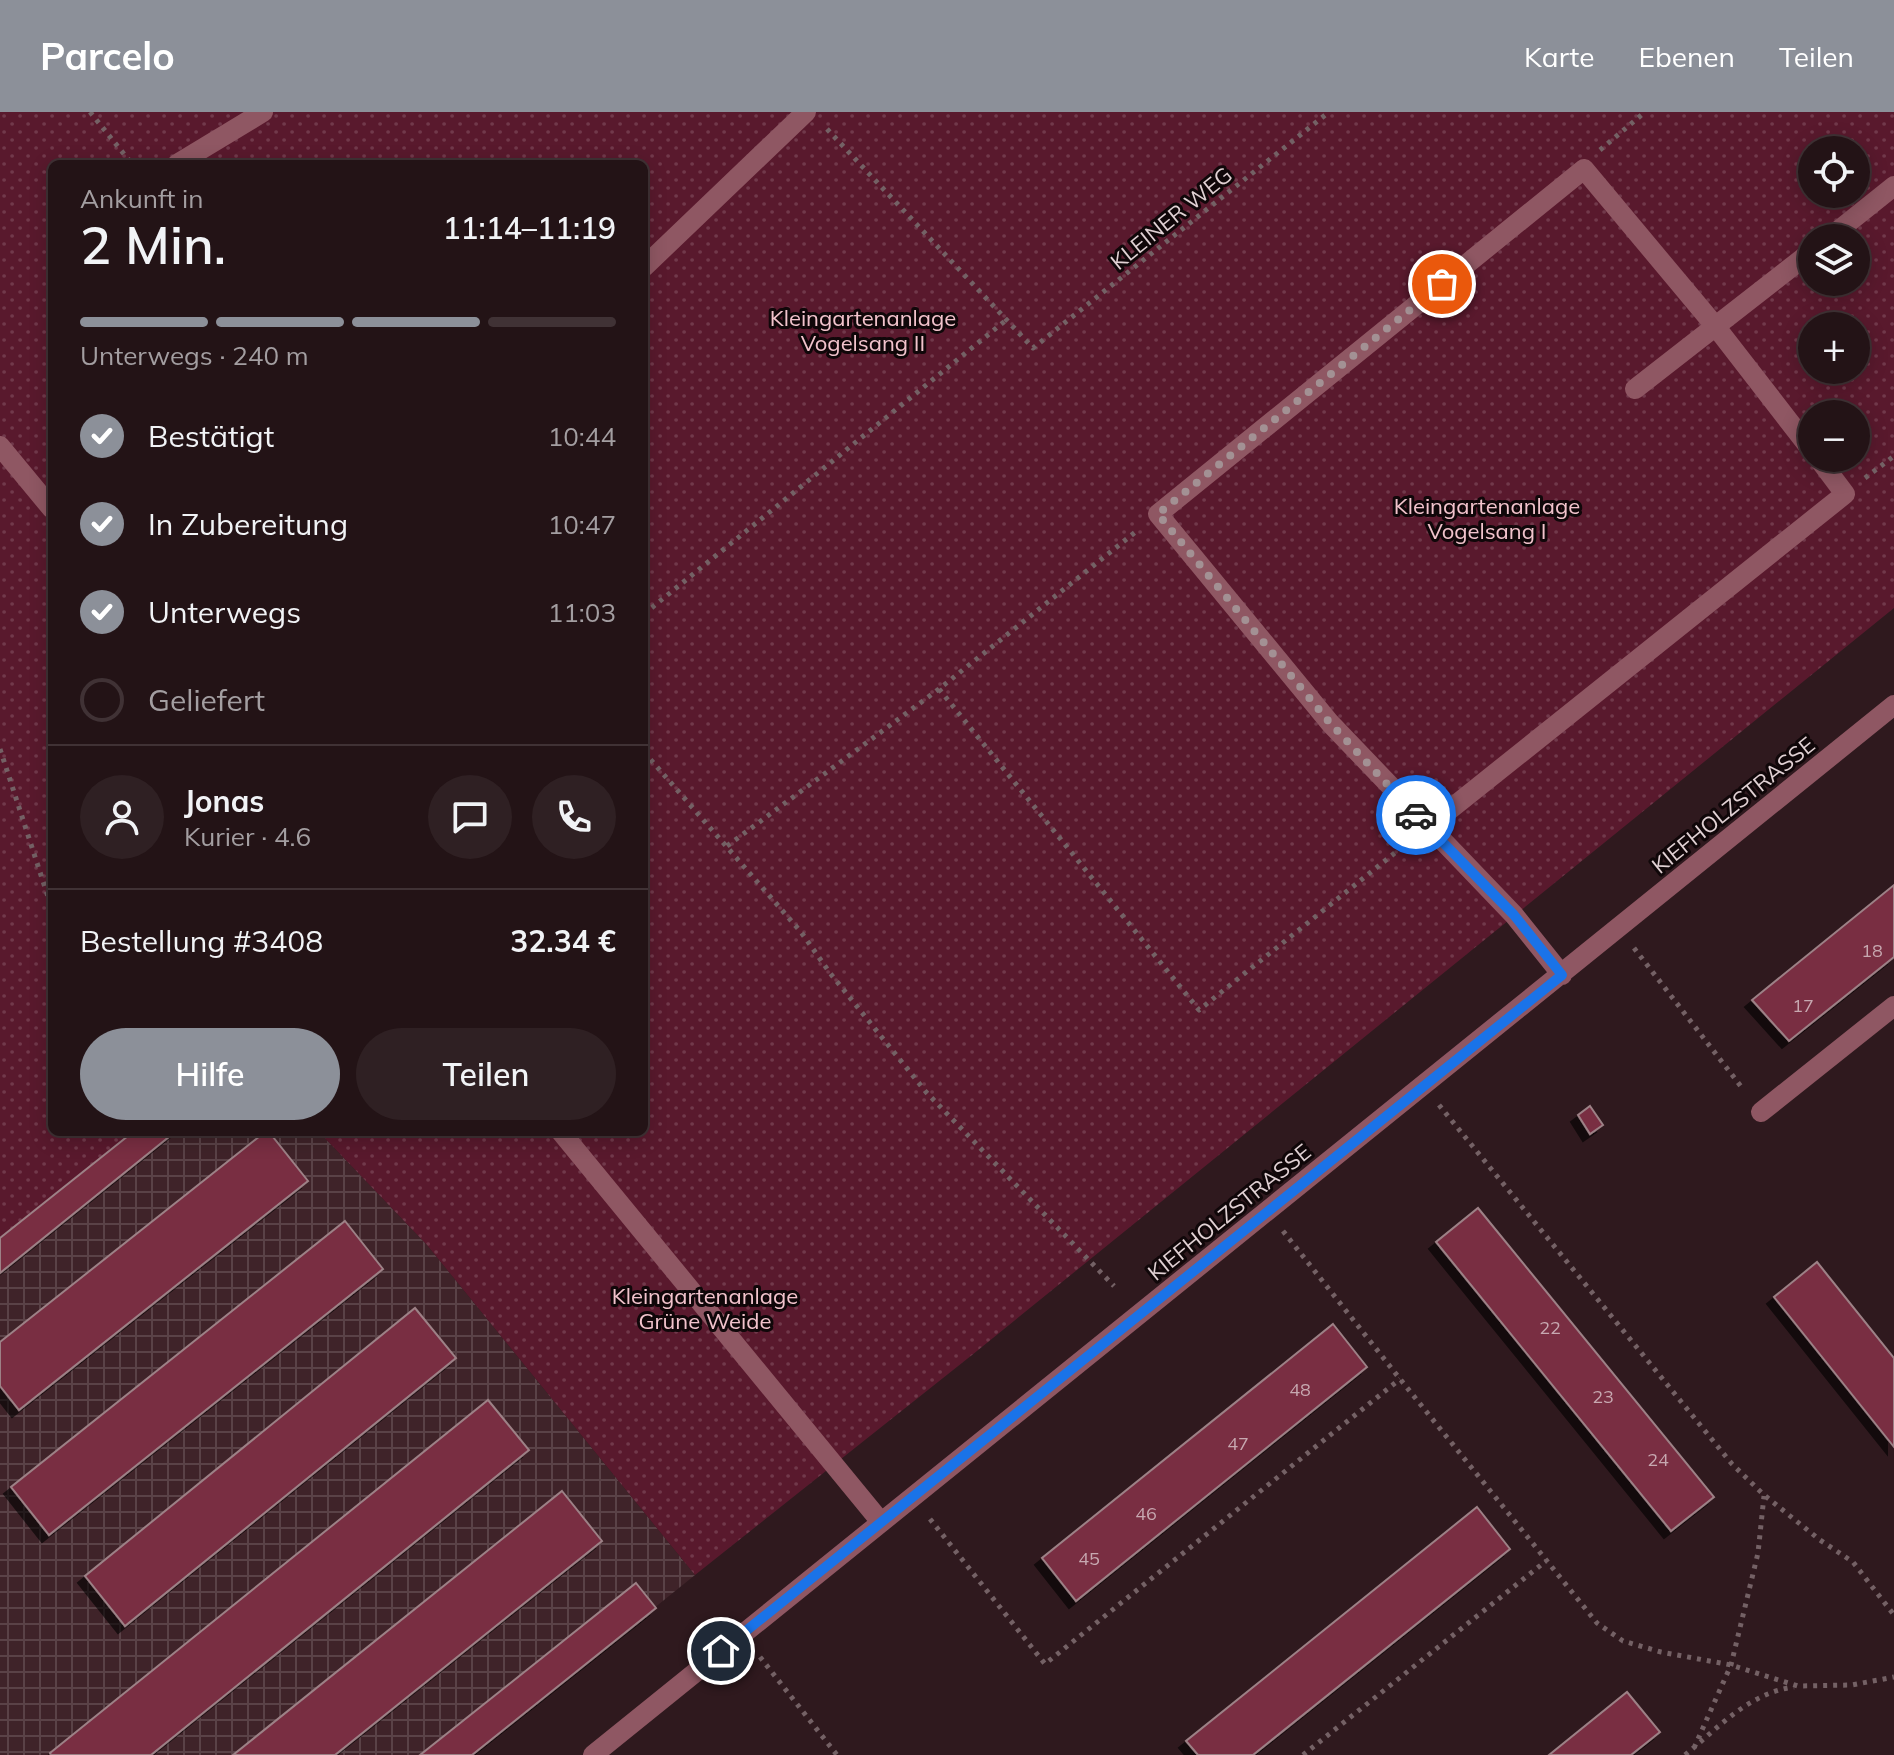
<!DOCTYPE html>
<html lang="de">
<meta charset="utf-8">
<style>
:root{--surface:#231316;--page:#2f2023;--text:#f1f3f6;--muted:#a39ea1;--line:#403235;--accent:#8c9099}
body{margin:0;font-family:Mulish,sans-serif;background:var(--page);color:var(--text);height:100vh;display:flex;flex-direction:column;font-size:30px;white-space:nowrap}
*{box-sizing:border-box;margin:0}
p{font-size:26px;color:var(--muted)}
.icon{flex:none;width:44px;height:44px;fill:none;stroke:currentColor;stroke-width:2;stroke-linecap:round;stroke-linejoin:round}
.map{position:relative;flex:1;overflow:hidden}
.panel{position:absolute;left:48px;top:48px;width:600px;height:976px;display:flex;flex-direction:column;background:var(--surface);border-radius:12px;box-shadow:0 4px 20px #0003,0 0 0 2px var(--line)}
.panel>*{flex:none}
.controls{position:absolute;left:1798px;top:24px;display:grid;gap:16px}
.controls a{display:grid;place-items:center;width:72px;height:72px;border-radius:50%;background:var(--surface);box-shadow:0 4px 20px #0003,0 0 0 2px var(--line);font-size:40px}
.pin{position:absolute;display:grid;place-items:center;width:68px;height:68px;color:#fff;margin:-34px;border:4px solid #fff;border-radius:50%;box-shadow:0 2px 8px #0007}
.courier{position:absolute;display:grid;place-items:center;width:80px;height:80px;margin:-40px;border:6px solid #1a73e8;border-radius:50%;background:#fff;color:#222;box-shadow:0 2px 10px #0007}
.head em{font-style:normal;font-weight:600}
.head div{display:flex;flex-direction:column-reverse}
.head{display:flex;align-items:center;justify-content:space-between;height:136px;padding:0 32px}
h1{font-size:52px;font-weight:600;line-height:60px}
.bar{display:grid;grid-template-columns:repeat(4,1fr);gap:12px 8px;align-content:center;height:96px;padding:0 32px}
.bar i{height:10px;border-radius:6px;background:var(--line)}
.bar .on{background:var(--accent)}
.bar p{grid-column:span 4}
.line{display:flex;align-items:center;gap:20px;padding:0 32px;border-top:2px solid var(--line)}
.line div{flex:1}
.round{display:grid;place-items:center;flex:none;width:84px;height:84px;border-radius:42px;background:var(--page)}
ol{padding:0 32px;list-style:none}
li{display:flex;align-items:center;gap:24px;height:88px}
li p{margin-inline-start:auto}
li .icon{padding:8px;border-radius:50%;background:var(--accent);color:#fff;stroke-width:4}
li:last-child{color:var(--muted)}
li i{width:44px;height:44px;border:4px solid var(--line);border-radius:50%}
.button{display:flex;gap:16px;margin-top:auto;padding:16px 32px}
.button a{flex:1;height:92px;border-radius:48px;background:var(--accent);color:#fff;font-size:32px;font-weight:600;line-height:92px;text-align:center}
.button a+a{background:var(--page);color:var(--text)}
header{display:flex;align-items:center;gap:48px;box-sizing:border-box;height:112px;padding:0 40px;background:var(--accent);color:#fff}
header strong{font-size:38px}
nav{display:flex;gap:44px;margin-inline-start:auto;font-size:28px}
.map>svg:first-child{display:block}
.industrial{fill:url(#industrial-grid)}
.garden{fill:url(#garden-dots);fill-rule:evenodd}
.building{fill:#792d43;stroke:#9d8186;stroke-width:2;filter:url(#shadow)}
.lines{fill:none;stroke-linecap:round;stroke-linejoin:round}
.path{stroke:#746165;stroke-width:5;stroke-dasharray:4 6;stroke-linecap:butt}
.minor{stroke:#8f5763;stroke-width:20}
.done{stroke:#a39194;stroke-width:8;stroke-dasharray:0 14.4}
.route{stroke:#1a73e8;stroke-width:10}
.labels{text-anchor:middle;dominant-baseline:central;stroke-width:6;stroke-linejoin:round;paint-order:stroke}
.number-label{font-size:18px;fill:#c7a8b0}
.street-label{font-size:22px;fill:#e1d1d4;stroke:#100709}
.park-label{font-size:22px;fill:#f2c3cc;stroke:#100709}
</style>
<header>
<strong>Parcelo</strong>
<nav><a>Karte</a><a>Ebenen</a><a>Teilen</a></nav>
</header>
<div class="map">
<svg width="1894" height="1643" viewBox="0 0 1894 1643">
<defs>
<pattern id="industrial-grid" width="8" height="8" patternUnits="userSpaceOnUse" patternTransform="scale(2)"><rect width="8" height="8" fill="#3f2329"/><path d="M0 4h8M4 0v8" fill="none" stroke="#5a4247"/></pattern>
<pattern id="garden-dots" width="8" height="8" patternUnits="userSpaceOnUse" patternTransform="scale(2)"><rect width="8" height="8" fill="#59192d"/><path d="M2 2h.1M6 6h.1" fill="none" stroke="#71394b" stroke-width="1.8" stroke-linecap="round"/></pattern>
<filter id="shadow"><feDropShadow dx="-7" dy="7" stdDeviation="0" flood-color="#0009"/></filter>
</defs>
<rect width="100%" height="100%" fill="#2f191e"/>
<!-- industrial -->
<path class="industrial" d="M133 1020H319L427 1133 695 1463 472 1643H0V1126Z"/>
<!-- garden -->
<path class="garden" d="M0 0H1894V496L972 1243 695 1463 427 1133 319 1020H644V52H52V1020H133L0 1126ZM1812 38H1856V82H1812ZM1812 126H1856V170H1812ZM1812 214H1856V258H1812ZM1812 302H1856V346H1812Z"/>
<!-- building -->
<path class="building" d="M1894 773V845L1789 929 1752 888Z
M1590 994 1603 1013 1590 1022 1578 1003Z
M133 1020H175L0 1161V1126Z
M265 1020H269L308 1069 19 1298 0 1274V1230Z
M1478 1096 1714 1385 1671 1419 1436 1130Z
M345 1109 383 1157 49 1423 11 1375Z
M1817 1150 1894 1246V1335L1774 1185Z
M415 1196 456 1246 125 1514 85 1464Z
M1333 1212 1367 1255 1076 1489 1042 1446Z
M488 1288 529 1338 151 1643H51L50 1641Z
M562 1379 602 1429 335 1643H233Z
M1477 1395 1510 1437 1253 1643H1198L1186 1629Z
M636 1471 656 1496 472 1643H420Z
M1627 1580 1660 1620 1631 1643H1549Z"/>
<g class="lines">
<!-- path -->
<path class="path" d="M90 0 132 52
M827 17 1033 236 1329 0
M1600 38 1645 0
M1865 366 1894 344
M644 502 1005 209
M939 577 1199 898 1406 732
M0 637 52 797
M644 640 801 820 830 861 926 980 1114 1174
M727 734 939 577 1138 418
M1634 836 1743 977
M1439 993 1732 1352 1764 1383 1820 1428 1853 1450 1894 1503
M112 1020 113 1023
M1283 1119 1400 1267 1597 1511 1623 1529 1661 1540 1731 1553 1798 1574 1852 1573 1894 1565
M930 1407 1045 1552 1400 1267
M760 1545 837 1643
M1694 1636 1731 1553 1758 1441 1764 1384
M1303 1643 1546 1449
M1685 1643C1719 1615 1749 1581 1794 1575"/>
<!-- minor -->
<path class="minor" d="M177 52 263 0
M1829 126 1894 74
M644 155 806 0
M1635 277 1812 139
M0 334 52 397
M1428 715 1845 382 1818 346
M1562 863 1514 803 1330 611 1158 402 1584 57 1716 215 1812 339
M1761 1000 1894 894
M561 1020 881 1410
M593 1643 1894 593"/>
</g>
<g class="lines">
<!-- done -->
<path class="done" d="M1416 703 1330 611 1158 402 1442 172"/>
<!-- route -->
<path class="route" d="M721 1539 1562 863 1514 803 1416 703"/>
</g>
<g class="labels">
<!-- number labels -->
<g class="number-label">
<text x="1872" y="838">18</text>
<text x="1803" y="893">17</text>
<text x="1550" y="1215">22</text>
<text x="1300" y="1277">48</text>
<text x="1603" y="1284">23</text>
<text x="1238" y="1331">47</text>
<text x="1658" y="1347">24</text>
<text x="1146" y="1401">46</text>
<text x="1089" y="1446">45</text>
</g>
<!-- street labels -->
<g class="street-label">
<text transform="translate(1171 106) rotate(-39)">KLEINER WEG</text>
<text transform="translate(1733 693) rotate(-39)">KIEFHOLZSTRASSE</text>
<text transform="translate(1229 1100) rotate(-39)">KIEFHOLZSTRASSE</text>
</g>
<!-- park labels -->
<g class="park-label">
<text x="863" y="206">Kleingartenanlage<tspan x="863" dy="25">Vogelsang II</tspan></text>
<text x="1487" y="394">Kleingartenanlage<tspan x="1487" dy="25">Vogelsang I</tspan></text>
<text x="705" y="1184">Kleingartenanlage<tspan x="705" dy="25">Grüne Weide</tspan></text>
</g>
</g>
</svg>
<div class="controls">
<a><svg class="icon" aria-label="locate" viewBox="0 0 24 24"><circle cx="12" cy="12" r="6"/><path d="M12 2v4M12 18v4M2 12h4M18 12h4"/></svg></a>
<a><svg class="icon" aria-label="layers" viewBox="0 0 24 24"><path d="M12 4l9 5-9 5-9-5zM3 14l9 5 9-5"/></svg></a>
<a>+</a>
<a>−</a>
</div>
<div class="pin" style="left:1442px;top:172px;background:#ea580c"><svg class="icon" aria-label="bag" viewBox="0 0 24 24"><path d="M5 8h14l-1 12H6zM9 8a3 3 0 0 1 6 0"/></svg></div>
<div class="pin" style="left:721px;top:1539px;background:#1f2937"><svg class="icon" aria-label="home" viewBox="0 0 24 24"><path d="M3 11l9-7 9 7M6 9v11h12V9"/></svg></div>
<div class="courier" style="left:1416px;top:703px"><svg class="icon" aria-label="car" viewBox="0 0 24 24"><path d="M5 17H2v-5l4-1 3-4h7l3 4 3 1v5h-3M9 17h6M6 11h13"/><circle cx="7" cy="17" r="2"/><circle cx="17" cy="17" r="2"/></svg></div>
<section class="panel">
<div class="head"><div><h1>2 Min.</h1><p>Ankunft in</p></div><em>11:14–11:19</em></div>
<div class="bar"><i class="on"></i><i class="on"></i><i class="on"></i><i></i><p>Unterwegs · 240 m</p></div>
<ol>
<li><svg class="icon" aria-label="check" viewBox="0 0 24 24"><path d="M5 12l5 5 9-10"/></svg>Bestätigt<p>10:44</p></li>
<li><svg class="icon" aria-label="check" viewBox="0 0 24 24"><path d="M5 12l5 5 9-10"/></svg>In Zubereitung<p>10:47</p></li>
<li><svg class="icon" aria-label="check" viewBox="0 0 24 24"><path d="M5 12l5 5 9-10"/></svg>Unterwegs<p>11:03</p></li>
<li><i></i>Geliefert</li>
</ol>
<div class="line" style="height:144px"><a class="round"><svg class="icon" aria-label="person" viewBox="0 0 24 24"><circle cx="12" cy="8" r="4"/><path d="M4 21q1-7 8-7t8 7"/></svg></a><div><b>Jonas</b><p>Kurier · 4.6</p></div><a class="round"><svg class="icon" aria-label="chat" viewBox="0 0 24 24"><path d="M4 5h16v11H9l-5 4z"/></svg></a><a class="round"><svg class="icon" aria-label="phone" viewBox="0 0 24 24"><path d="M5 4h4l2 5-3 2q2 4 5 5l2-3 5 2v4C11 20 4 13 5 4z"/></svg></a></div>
<div class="line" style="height:104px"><div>Bestellung #3408</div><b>32.34 €</b></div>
<div class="button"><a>Hilfe</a><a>Teilen</a></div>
</section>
</div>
